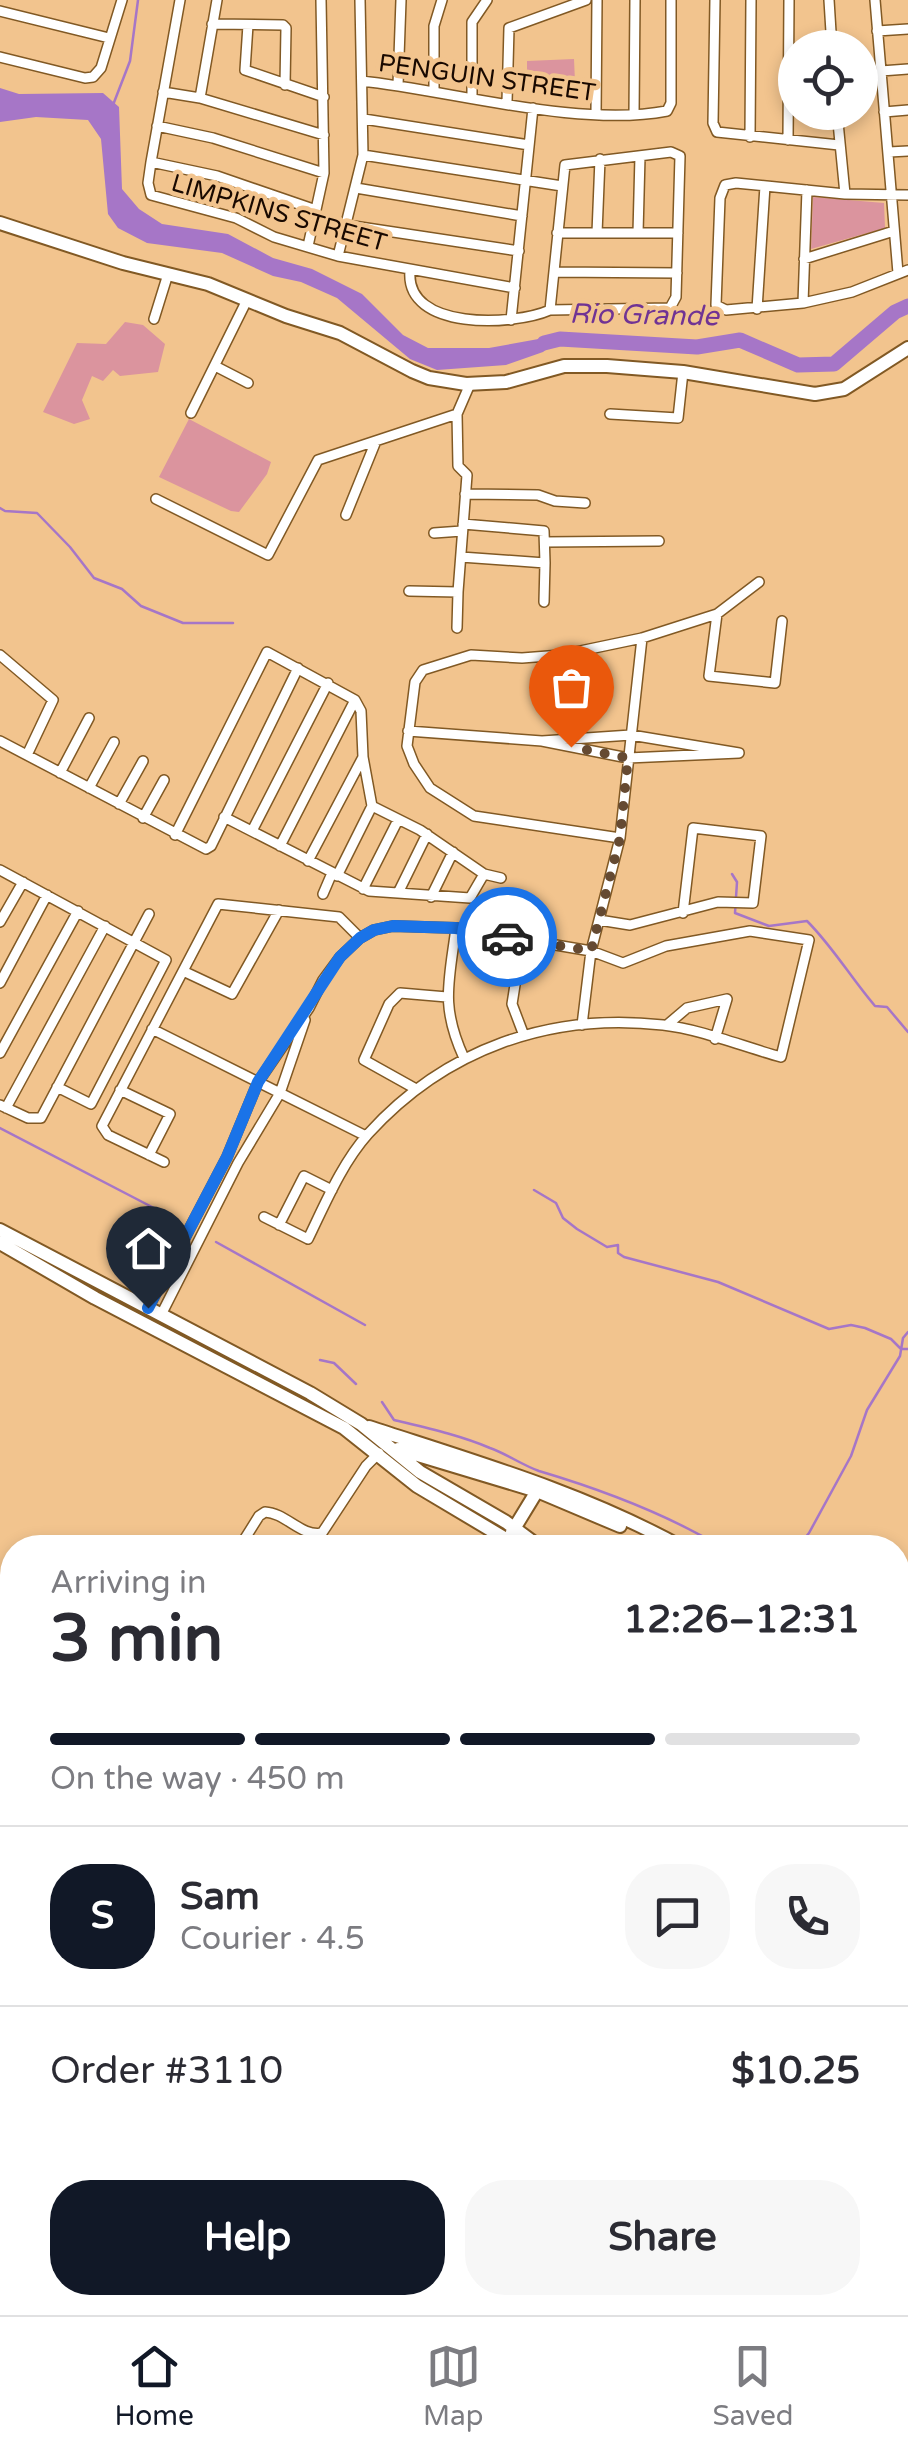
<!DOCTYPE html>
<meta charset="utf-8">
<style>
:root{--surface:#fff;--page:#f7f7f7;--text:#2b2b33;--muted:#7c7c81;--line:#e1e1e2;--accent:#111827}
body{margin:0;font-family:"Varela Round",sans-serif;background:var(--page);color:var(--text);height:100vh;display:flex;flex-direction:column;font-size:38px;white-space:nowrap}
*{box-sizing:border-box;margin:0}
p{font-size:32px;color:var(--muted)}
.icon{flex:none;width:55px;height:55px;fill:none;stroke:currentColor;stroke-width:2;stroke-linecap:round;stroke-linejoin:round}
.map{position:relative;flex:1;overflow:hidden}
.side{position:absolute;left:0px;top:1535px;width:910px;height:780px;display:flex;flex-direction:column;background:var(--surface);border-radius:40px 40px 0 0;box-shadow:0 5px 15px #0003}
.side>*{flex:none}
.controls{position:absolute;left:778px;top:30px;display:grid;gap:20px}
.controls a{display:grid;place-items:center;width:100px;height:100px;border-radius:50%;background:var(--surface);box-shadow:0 5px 15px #0003;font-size:50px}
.pin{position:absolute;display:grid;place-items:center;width:85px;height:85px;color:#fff;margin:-102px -42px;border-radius:50% 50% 50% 0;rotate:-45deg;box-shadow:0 0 10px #0007}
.pin .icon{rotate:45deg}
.courier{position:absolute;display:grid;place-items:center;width:100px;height:100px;margin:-50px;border:8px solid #1a73e8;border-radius:50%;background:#fff;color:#222;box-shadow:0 2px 12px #0007}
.headline em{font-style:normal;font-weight:800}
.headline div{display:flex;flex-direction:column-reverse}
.headline{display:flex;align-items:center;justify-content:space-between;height:170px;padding:0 50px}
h1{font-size:65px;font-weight:800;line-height:75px}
.bar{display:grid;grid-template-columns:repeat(4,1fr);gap:15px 10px;align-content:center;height:120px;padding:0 50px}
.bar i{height:12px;border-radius:8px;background:var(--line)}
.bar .selected{background:var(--accent)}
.bar p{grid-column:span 4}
.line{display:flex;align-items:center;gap:25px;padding:0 50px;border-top:2px solid var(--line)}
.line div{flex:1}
.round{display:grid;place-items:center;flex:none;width:105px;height:105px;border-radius:40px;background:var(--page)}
.action{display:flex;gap:20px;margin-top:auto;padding:20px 50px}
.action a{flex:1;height:115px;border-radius:40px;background:var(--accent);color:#fff;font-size:40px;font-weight:800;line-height:115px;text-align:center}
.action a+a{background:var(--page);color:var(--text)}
.tab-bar{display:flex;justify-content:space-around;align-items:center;height:140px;border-top:2px solid var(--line);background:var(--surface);font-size:28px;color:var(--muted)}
.tab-bar a{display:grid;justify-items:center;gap:5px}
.tab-bar .selected{color:var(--accent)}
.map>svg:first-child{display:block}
.green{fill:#db949e}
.water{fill:#a676c7}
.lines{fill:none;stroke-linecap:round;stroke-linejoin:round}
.stream{stroke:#a676c7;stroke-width:2.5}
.river{stroke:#a676c7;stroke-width:15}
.street-casing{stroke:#815924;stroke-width:12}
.secondary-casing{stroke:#815924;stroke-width:16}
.primary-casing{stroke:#815924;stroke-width:18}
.street{stroke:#fff;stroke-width:9}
.secondary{stroke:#fff;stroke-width:12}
.primary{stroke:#fff;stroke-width:14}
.done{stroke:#654a32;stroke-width:10;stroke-dasharray:0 18}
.route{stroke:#1a73e8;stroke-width:12}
.labels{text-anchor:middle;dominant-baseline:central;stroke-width:9;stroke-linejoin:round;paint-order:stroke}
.street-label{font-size:25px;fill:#190900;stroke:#f2c48e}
.water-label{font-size:28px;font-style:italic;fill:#703394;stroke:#f2c48e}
</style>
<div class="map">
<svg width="908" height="2315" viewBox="0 0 908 2315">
<rect width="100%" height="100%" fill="#f2c48e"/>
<!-- green -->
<path class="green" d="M574 59 575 82 527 85V61Z
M813 197 884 203 885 228 811 249Z
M125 322 143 325 165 344 158 372 120 376 113 370 103 381 92 376 82 400 90 419 74 424 43 412 77 343 106 344Z
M189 419 271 462 267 474 239 512 231 511 159 477Z"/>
<!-- water -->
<path class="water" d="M0 88 19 94 103 93 119 107 122 189 139 209 162 224 228 234 273 258 312 269 362 294 403 335 428 348H489L544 338 560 339 543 352 506 365 437 370 410 359 337 298 301 282 273 276 222 253 147 243 118 228 108 214 101 139 88 120 36 117 0 122Z"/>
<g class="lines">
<!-- stream -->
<path class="stream" d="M113 105 130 61 138 0
M0 508 5 511 37 513 70 547 94 578 122 589 141 606 183 623H233
M732 874 737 882 735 913 769 926 807 921C833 947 851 978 875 1006L887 1007 908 1032
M0 1128 177 1220
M534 1190 556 1203 563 1218 577 1229 607 1247 618 1245V1253L624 1257 718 1282 829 1329 851 1325 865 1328 891 1339 901 1349H908
M216 1242 365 1325
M320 1360 334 1363 356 1384
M382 1402 394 1420C427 1428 459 1435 490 1448 507 1454 522 1465 539 1471 603 1490 665 1513 723 1548
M797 1548 809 1533 851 1456 867 1410 900 1356 903 1338 908 1332
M898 1641 908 1645"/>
<!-- river -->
<path class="river" d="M544 343 560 339 697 347 740 340 798 365 834 364 895 312 908 306"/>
<defs>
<path id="street" d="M180 0 151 162 148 183 151 195 236 218 274 237 338 256 515 288
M715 0 713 123 717 132 839 145
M829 0 832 48
M875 0 898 273
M0 11 109 38
M212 24 283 25 286 28 285 85
M248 25 245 70 324 97
M877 31 908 29
M0 57 85 78 93 77 101 68 122 0
M881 71 908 69
M362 81C453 91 579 128 667 111L671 103V0
M398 85 401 0
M434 90V26L442 0
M163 92 200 98 324 135
M472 97V22L487 0
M200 98 217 0
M507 102 509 28 586 0
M837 112 845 194
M884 112 908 110
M596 114 597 0
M634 115 635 0
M364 119 529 145
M157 126 213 138 324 173
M750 137 751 0
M788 140 789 0
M889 152 908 151
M363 155 562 186
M151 162 217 176 316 210
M356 188 522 216
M908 195 845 194 736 183 725 185 720 198 716 305 726 310 803 303 852 292 908 270
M347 225 519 251
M557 233H678
M597 233 600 159
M638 233 640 156
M308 246 324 173 321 0
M338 256 363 155 360 0
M804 259 894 231
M410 271C405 331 514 326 550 310L670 308 676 297 680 156 671 152 565 165 550 310
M554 272 677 273
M803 303 807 190
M757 309 765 186
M154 319 168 274
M511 320 533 108
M215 366 248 383
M191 413 247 300
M610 414 678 418 683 372
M465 494 538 495 555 501 585 503
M156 499 268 555 318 460 457 414 470 384
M346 515 376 441
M434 533 462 531
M545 542 659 541
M461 557 545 563 544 531 463 524
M409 591 458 592 467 475 458 466 457 414
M544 602 545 563
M717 614 709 676 775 683 782 621
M457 628 458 592
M0 655 53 700 27 755
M408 731 542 741 628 758 739 753 631 735 542 741
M0 741 206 849 211 846 298 668
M60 773 89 718
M89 788 114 742
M119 804 143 761
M143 818 164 780
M252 831 328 683
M175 835 267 652 355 700 361 711 363 757 372 806 420 830 484 874 470 898 369 891 224 817
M620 838 474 816 430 788 414 764 407 746 415 682 423 670 471 655 522 658 561 655 642 638 717 614 759 582
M280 846 355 700
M308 861 363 757
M0 870 166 960 91 1104 57 1087
M484 874 501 878
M337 876 372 806
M363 889 398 820
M398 893 427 834
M323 894 332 873
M431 897 453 852
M599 920 630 925 718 902 753 903 761 836 693 828 683 913
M0 922 23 882
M456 928C449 982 440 1006 464 1058
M522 940 512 1004 523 1033
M183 971 232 994 279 910
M0 983 47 895
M582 1025 591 951 620 838 642 638
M667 1025 687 1008 727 999 715 1039
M152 1029 366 1136
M0 1053 78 911
M416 1089 364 1060 389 1004 400 993 447 997
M120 1090 170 1114 149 1155
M0 1105 28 1118H41L149 914
M6 1108 105 926
M164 1162 108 1135 102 1126 218 904 339 917 360 938
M279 1225 304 1176 332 1190
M148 1308 227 1157 258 1082 309 1008 323 980 340 957 360 938 374 930 393 926 456 928 591 951 623 963 666 946 750 931 809 940 781 1057C744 1047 700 1029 663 1025 550 1012 445 1049 368 1134 342 1163 325 1204 308 1239L264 1217
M161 1315 238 1163 280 1093 305 1020
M239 1548 259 1516 265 1512C286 1513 301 1537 322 1533L366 1466 379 1453
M898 1792 908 1788
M898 1813 908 1849
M898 1892 908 1888
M898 1934 908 1931
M898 1978 908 1974
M898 2055H908
M898 2100H908
M0 2136 12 2139
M898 2138H908
M898 2181 908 2183
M898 2226 908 2227
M735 2302 809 2315
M307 2315 311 2302
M691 2315 700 2302"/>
<path id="secondary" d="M0 223 123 263 208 284 286 316 340 333 412 371 429 378 466 384 506 382 564 366H607L683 372 815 394 844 389 908 348
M0 1230 310 1393 361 1424 420 1472 506 1522 541 1548
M0 1243 95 1298 344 1428 417 1486 521 1548
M369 1427C476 1462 584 1493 683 1548
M398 1449 537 1491 620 1526
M512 1532 537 1491
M898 1655 908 1658
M898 1667 908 1671
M898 2270H908
M25 2302 84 2315
M0 2306 14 2315
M605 2315 618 2302
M626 2315 637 2302"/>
<path id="primary" d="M0 2235 12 2301
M0 2312 1 2315"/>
</defs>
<!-- street casing -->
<use href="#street" class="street-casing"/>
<!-- secondary casing -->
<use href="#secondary" class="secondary-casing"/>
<!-- primary casing -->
<use href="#primary" class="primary-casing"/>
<!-- street -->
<use href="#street" class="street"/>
<!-- secondary -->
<use href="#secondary" class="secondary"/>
<!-- primary -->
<use href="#primary" class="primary"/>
</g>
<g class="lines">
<!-- done -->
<path class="done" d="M507 937 591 951 620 838 628 758 571 747"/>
<!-- route -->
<path class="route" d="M148 1308 227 1157 258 1082 340 957 360 938 374 930 393 926 456 928 507 937"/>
</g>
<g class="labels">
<!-- street labels -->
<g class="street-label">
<text transform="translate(487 78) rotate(8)">PENGUIN STREET</text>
<text transform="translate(279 213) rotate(16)">LIMPKINS STREET</text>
</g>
<!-- water labels -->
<g class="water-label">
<text transform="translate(644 315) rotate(1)">Rio Grande</text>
</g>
</g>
</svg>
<div class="controls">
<a><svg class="icon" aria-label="locate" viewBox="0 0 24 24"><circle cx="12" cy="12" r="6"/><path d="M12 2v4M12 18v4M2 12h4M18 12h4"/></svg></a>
</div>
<div class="pin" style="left:571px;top:747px;background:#ea580c"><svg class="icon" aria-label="bag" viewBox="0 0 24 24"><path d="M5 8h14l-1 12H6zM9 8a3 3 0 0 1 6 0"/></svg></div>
<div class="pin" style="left:148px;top:1308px;background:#1f2937"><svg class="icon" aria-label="home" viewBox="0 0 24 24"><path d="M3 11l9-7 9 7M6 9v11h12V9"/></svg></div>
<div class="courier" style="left:507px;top:937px"><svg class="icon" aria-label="car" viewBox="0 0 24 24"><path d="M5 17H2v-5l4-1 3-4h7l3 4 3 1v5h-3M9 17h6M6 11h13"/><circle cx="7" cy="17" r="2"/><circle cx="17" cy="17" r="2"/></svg></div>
<section class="side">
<div class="headline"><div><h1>3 min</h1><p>Arriving in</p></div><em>12:26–12:31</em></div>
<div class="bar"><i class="selected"></i><i class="selected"></i><i class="selected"></i><i></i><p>On the way · 450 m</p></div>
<div class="line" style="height:180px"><b class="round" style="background:var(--accent);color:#fff">S</b><div><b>Sam</b><p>Courier · 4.5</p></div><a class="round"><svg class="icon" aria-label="chat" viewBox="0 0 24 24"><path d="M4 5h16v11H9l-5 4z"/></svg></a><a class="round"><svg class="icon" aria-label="phone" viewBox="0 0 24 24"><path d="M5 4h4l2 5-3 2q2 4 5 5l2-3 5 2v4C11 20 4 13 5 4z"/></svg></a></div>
<div class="line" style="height:130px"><div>Order #3110</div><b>$10.25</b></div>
<div class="action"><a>Help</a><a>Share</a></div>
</section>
</div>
<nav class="tab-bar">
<a class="selected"><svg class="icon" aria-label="home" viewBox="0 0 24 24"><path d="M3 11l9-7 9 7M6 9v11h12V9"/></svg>Home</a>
<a><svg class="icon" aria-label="map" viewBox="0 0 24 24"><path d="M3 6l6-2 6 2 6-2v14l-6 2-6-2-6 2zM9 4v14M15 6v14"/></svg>Map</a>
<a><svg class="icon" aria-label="saved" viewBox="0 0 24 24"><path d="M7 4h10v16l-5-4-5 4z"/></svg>Saved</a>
</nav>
